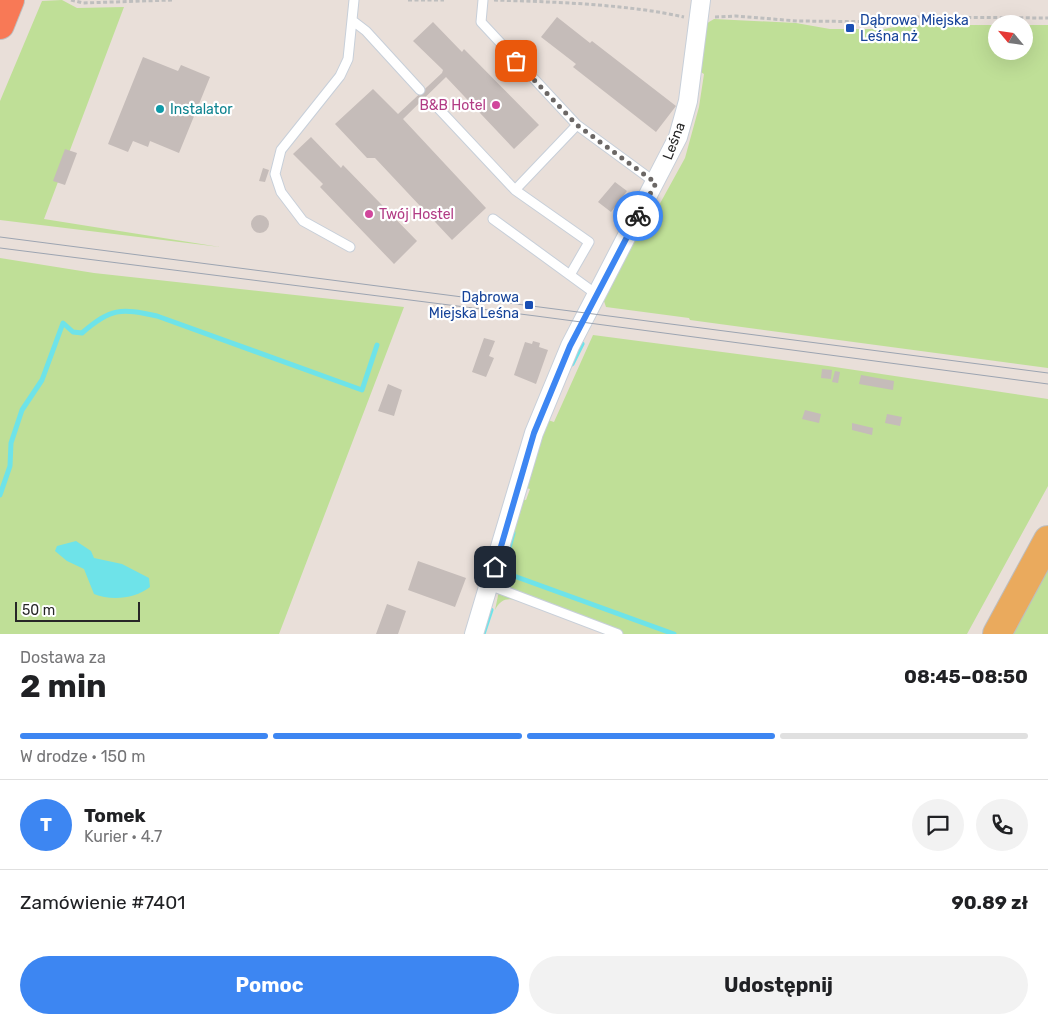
<!DOCTYPE html>
<html lang="pl">
<meta charset="utf-8">
<style>
:root{--surface:#fff;--page:#f2f2f2;--text:#202124;--muted:#757577;--line:#e0e0e0;--accent:#3d86f2}
body{margin:0;font-family:Rubik,sans-serif;background:var(--page);color:var(--text);height:100vh;display:flex;flex-direction:column;font-size:19px;white-space:nowrap}
*{box-sizing:border-box;margin:0}
p{font-size:16px;color:var(--muted)}
.icon{flex:none;width:28px;height:28px;fill:none;stroke:currentColor;stroke-width:2;stroke-linecap:round;stroke-linejoin:round}
.map{position:relative;height:634px;overflow:hidden}
.sheet{display:flex;flex-direction:column;background:var(--surface);flex:1}
.sheet>*{flex:none}
.needle{width:32px;rotate:299deg}
.buttons{position:absolute;left:988px;top:15px;display:grid;gap:10px}
.buttons a{display:grid;place-items:center;width:45px;height:45px;border-radius:50%;background:var(--surface);box-shadow:0 5px 20px #0002;font-size:25px}
.scale{position:absolute;left:15px;bottom:12px;width:125px;box-sizing:border-box;padding-left:5px;border:2px solid #272727;border-top:0;font-size:14px;line-height:18px;white-space:nowrap;color:#272727;-webkit-text-stroke:4px #fff;paint-order:stroke}
.pin{position:absolute;display:grid;place-items:center;width:42px;height:42px;color:#fff;margin:-21px;border-radius:10px;box-shadow:0 2px 8px #0006}
.courier{position:absolute;display:grid;place-items:center;width:50px;height:50px;margin:-25px;border:4px solid #3d86f2;border-radius:50%;background:#fff;color:#222;box-shadow:0 1px 6px #0007}
.headline em{font-style:normal;font-weight:700}
.headline div{display:flex;flex-direction:column-reverse}
.headline{display:flex;align-items:center;justify-content:space-between;height:85px;padding:0 20px}
h1{font-size:32px;font-weight:700;line-height:38px}
.bar{display:grid;grid-template-columns:repeat(4,1fr);gap:8px 5px;align-content:center;height:60px;padding:0 20px}
.bar i{height:6px;border-radius:4px;background:var(--line)}
.bar .current{background:var(--accent)}
.bar p{grid-column:span 4}
.line{display:flex;align-items:center;gap:12px;padding:0 20px;border-top:1px solid var(--line)}
.line div{flex:1}
.round{display:grid;place-items:center;flex:none;width:52px;height:52px;border-radius:26px;background:var(--page)}
.action{display:flex;gap:10px;margin-top:auto;padding:10px 20px}
.action a{flex:1;height:58px;border-radius:30px;background:var(--accent);color:#fff;font-size:20px;font-weight:700;line-height:58px;text-align:center}
.action a+a{background:var(--page);color:var(--text)}
.map>svg:first-child{display:block}
.green{fill:#bfdf97}
.water{fill:#6ee3e9}
.lines{fill:none;stroke-linecap:round;stroke-linejoin:round}
.stream{stroke:#6ee3e9;stroke-width:5}
.building{fill:#c5bcb9}
.service-casing{stroke:#c7cfd9;stroke-width:11}
.minor-casing{stroke:#c7cfd9;stroke-width:20}
.primary-casing{stroke:#bebebe;stroke-width:30}
.motorway-casing{stroke:#bebebe;stroke-width:30}
.path{stroke:#bebebe;stroke-width:3;stroke-dasharray:4 2.5;stroke-linecap:butt}
.service{stroke:#fff;stroke-width:9}
.minor{stroke:#fff;stroke-width:18}
.primary{stroke:#eaaa5d;stroke-width:28}
.motorway{stroke:#f87956;stroke-width:28}
.tram{stroke:#9ca4b1;stroke-width:1}
.done{stroke:#6b6765;stroke-width:5;stroke-dasharray:0 9}
.route{stroke:#3d86f2;stroke-width:6}
.transit-dot{fill:#1a4fb4;stroke:#fff;stroke-width:2}
.hotel-dot{fill:#d1479c;stroke:#fff;stroke-width:2}
.culture-dot{fill:#0f9aa8;stroke:#fff;stroke-width:2}
.labels{text-anchor:middle;dominant-baseline:central;stroke-width:4.5;stroke-linejoin:round;paint-order:stroke}
.transit-label{font-size:14px;fill:#164399;stroke:#fff;text-anchor:start}
.hotel-label{font-size:14px;fill:#b23c85;stroke:#fff;text-anchor:end}
.culture-label{font-size:14px;fill:#0d838f;stroke:#fff;text-anchor:start}
.street-label{font-size:14px;fill:#272727;stroke:#fff}
</style>
<div class="map">
<svg width="1048" height="634" viewBox="0 0 1048 634">
<rect width="100%" height="100%" fill="#e9dfd9"/>
<!-- green -->
<path class="green" d="M62 0 77 8 124 7 44 219 220 247 0 220V101L42 1Z
M714 19 796 23 830 29H884L905 25H996V51H1024V25H1048V368L690 320 689 318 606 307 602 295 632 239 641 238 685 158 699 107 704 74 699 71 704 25Z
M0 258 94 273 404 307 279 634H0Z
M593 335 828 366 1048 399V486L967 634H606L516 600C506 598 500 600 495 610L503 572 498 570 520 499 526 500 530 489 523 487 545 419 554 422Z
M1048 564V634H1010Z"/>
<!-- water -->
<path class="water" d="M76 541 91 551 94 558 122 564 149 578 150 587C135 599 111 601 94 594L84 569 67 561 55 551 57 546Z"/>
<g class="lines">
<!-- stream -->
<path class="stream" d="M572 364 582 344
M0 495 10 466 11 443 22 410 42 380 63 323 73 332 82 333C111 308 120 308 157 316L362 390 377 345
M503 568 514 576 674 634
M503 570 513 533
M483 634 491 610"/>
</g>
<!-- building -->
<path class="building" d="M557 17 590 43 592 41 676 106 656 132 573 67 576 64 541 37Z
M433 22 462 52 464 49 539 125 514 149 446 77 403 119 486 208 452 240 375 158H367L335 124 373 89 398 114 442 73 443 70 413 41Z
M143 57 178 71 181 65 210 77 179 153 150 141 148 147 133 141 128 152 108 144Z
M311 137 341 168 343 165 417 241 394 264 320 187 323 184 293 154Z
M65 149 77 153 65 185 53 181Z
M263 168 269 170 265 182 259 181Z
M615 182 627 191 611 212 598 202Z
M251 224a9 9 0 1 1 18 0a9 9 0 1 1-18 0Z
M484 338 495 341 489 356 494 358 486 377 472 372Z
M533 341 540 343 539 347 548 350 536 384 514 375 525 342 532 344Z
M822 369 832 370 831 379 821 378Z
M835 371 840 372 838 383 832 382Z
M861 375 894 381 893 390 859 384Z
M388 384 402 390 394 416 378 411Z
M805 410 821 414 819 423 802 419Z
M887 414 902 417 900 426 885 423Z
M852 423 873 428 872 435 852 430Z
M418 561 466 578 455 607 408 590Z
M387 604 406 611 398 634H376Z"/>
<g class="lines">
<defs>
<path id="service" d="M483 0 481 22 577 125 656 183
M353 21 366 31 420 90
M439 109 515 190 577 125
M515 190 589 242 570 275
M493 219 596 294
M350 247 303 221 281 192 275 174 281 150 340 76 348 59 354 0
M489 585 618 634"/>
<path id="minor" d="M474 634 534 433 570 346 678 137 688 101 701 0"/>
<path id="primary" d="M997 634 1048 540"/>
<path id="motorway" d="M0 25 10 0"/>
</defs>
<!-- service casing -->
<use href="#service" class="service-casing"/>
<!-- minor casing -->
<use href="#minor" class="minor-casing"/>
<!-- primary casing -->
<use href="#primary" class="primary-casing"/>
<!-- motorway casing -->
<use href="#motorway" class="motorway-casing"/>
<!-- path -->
<path class="path" d="M71 0 83 3 172 0
M408 0H444
M494 0C554 2 626 4 684 17
M715 17 736 16 797 21 902 22 914 17 1048 18"/>
<!-- service -->
<use href="#service" class="service"/>
<!-- minor -->
<use href="#minor" class="minor"/>
<!-- primary -->
<use href="#primary" class="primary"/>
<!-- motorway -->
<use href="#motorway" class="motorway"/>
<!-- tram -->
<path class="tram" d="M0 237 1048 373
M0 248 536 316 1048 384"/>
</g>
<g class="lines">
<!-- done -->
<path class="done" d="M516 61 577 125 656 183 638 216"/>
<!-- route -->
<path class="route" d="M495 567 534 433 570 346 638 216"/>
</g>
<!-- markers -->
<g class="transit-dot">
<rect x="845" y="23" width="10" height="10" rx="2.5"/>
<rect x="524" y="300" width="10" height="10" rx="2.5"/>
</g>
<g class="hotel-dot">
<circle cx="496" cy="105" r="5"/>
<circle cx="369" cy="214" r="5"/>
</g>
<circle class="culture-dot" cx="160" cy="109" r="5"/>
<g class="labels">
<!-- transit labels -->
<g class="transit-label">
<text x="860" y="20">Dąbrowa Miejska<tspan x="860" dy="16">Leśna nż</tspan></text>
<text x="519" y="297" text-anchor="end">Dąbrowa<tspan x="519" dy="16">Miejska Leśna</tspan></text>
</g>
<!-- hotel labels -->
<g class="hotel-label">
<text x="486" y="105">B&amp;B Hotel</text>
<text x="379" y="214" text-anchor="start">Twój Hostel</text>
</g>
<!-- culture labels -->
<g class="culture-label">
<text x="170" y="109">Instalator</text>
</g>
<!-- street labels -->
<g class="street-label">
<text transform="translate(674 141) rotate(-69)">Leśna</text>
</g>
</g>
</svg>
<div class="buttons">
<a><svg class="needle" viewBox="-14 -14 28 28"><path d="M0-13l5 13h-10z" fill="#e53935"/><path d="M0 13l5-13h-10z" fill="#757577"/></svg></a>
</div>
<div class="scale">50 m</div>
<div class="pin" style="left:516px;top:61px;background:#ea580c"><svg class="icon" aria-label="bag" viewBox="0 0 24 24"><path d="M5 8h14l-1 12H6zM9 8a3 3 0 0 1 6 0"/></svg></div>
<div class="pin" style="left:495px;top:567px;background:#1f2937"><svg class="icon" aria-label="home" viewBox="0 0 24 24"><path d="M3 11l9-7 9 7M6 9v11h12V9"/></svg></div>
<div class="courier" style="left:638px;top:216px"><svg class="icon" aria-label="bike" viewBox="0 0 24 24"><circle cx="6" cy="16" r="4"/><circle cx="18" cy="16" r="4"/><path d="M6 16l4-8h5l3 8M10 8l3 8H6M13 5h3"/></svg></div>
</div>
<section class="sheet">
<div class="headline"><div><h1>2 min</h1><p>Dostawa za</p></div><em>08:45–08:50</em></div>
<div class="bar"><i class="current"></i><i class="current"></i><i class="current"></i><i></i><p>W drodze · 150 m</p></div>
<div class="line" style="height:90px"><b class="round" style="background:var(--accent);color:#fff">T</b><div><b>Tomek</b><p>Kurier · 4.7</p></div><a class="round"><svg class="icon" aria-label="chat" viewBox="0 0 24 24"><path d="M4 5h16v11H9l-5 4z"/></svg></a><a class="round"><svg class="icon" aria-label="phone" viewBox="0 0 24 24"><path d="M5 4h4l2 5-3 2q2 4 5 5l2-3 5 2v4C11 20 4 13 5 4z"/></svg></a></div>
<div class="line" style="height:65px"><div>Zamówienie #7401</div><b>90.89 zł</b></div>
<div class="action"><a>Pomoc</a><a>Udostępnij</a></div>
</section>
